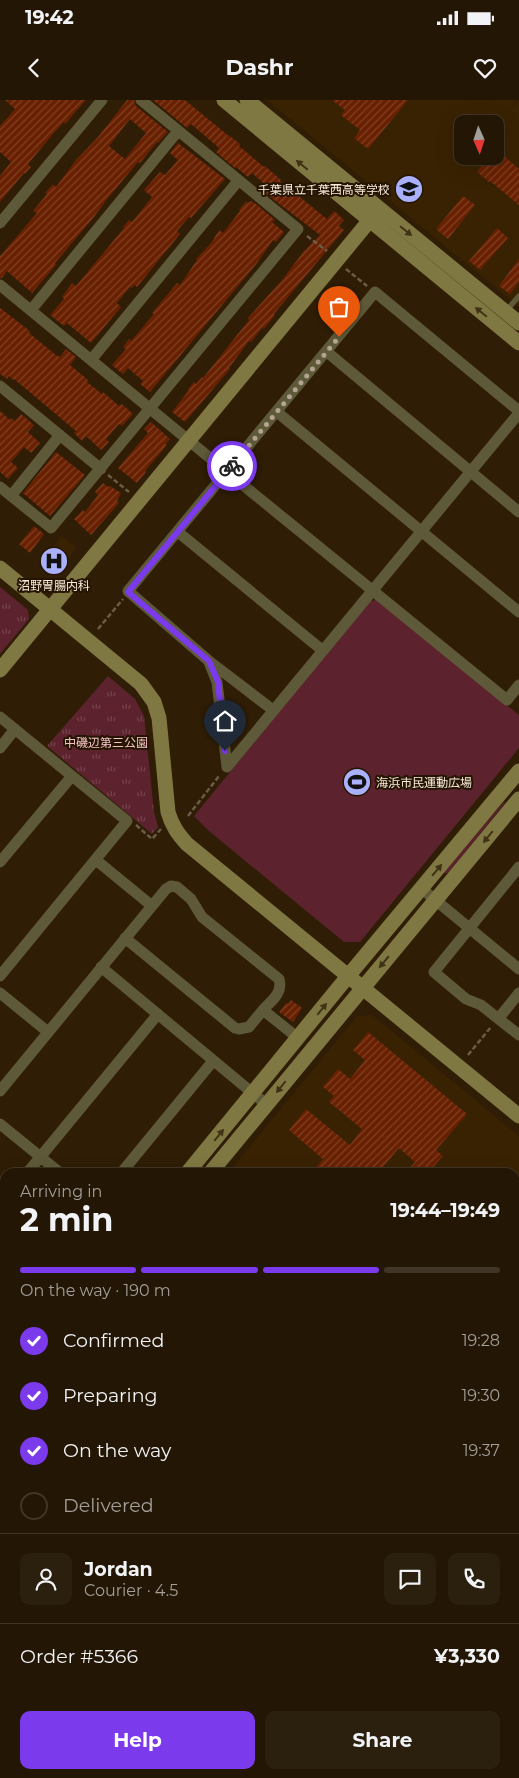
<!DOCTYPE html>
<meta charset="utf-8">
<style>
:root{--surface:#231604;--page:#2b1f0e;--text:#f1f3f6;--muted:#a39f9a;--line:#403526;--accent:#7c3aed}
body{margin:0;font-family:Montserrat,"Noto Sans JP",sans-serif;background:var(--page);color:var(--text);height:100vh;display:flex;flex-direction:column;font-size:19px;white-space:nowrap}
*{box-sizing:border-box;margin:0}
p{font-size:16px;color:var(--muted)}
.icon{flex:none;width:28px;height:28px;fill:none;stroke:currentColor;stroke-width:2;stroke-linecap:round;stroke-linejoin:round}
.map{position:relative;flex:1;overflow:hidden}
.panel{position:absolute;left:0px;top:1068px;width:520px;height:611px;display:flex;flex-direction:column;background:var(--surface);border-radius:15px 15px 0 0;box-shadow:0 5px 20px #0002,0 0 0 1px var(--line)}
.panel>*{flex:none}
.needle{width:32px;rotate:177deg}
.fabs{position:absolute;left:454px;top:15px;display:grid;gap:10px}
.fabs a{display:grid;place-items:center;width:50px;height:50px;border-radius:10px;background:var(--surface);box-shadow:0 5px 20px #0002,0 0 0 1px var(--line);font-size:25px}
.pin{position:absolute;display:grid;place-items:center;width:42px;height:42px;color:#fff;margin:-51px -21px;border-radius:50% 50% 50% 0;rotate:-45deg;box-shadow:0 0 5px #0007}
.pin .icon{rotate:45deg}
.courier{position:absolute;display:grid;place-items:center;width:50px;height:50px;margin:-25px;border:4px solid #7c3aed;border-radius:50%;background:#fff;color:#222;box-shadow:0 1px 6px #0007}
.summary em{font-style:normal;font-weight:700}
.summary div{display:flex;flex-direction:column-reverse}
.summary{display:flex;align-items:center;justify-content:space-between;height:85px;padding:0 20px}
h1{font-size:32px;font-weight:700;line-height:38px}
.bar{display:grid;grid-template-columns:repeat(4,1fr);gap:8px 5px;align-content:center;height:60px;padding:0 20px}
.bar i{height:6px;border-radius:4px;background:var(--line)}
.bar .current{background:var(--accent)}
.bar p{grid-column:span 4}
.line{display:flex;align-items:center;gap:12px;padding:0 20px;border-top:1px solid var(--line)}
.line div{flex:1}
.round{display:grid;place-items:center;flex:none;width:52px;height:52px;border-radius:10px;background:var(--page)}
ol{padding:0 20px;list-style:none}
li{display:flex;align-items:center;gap:15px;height:55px}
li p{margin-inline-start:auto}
li .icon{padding:5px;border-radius:50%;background:var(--accent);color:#fff;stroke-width:4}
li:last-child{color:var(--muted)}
li i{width:28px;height:28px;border:2px solid var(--line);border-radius:50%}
.primary-button{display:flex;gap:10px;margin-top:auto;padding:10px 20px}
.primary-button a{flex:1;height:58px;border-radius:10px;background:var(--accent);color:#fff;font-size:20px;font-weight:700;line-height:58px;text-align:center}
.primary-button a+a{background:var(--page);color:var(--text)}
.status{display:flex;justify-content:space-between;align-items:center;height:35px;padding:0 25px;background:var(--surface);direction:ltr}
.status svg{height:14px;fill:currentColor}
header{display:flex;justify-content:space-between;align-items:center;height:65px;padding:0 20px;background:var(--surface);font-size:22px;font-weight:700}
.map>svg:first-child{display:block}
.built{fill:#392202;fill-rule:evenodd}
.grass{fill:#5c232e}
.park{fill:url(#park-tufts)}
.building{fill:url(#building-hatch);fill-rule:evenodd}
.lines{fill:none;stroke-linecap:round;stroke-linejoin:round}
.path{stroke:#6c5c46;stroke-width:2.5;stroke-dasharray:5 2.5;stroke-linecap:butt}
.lane{stroke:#5e5938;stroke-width:5.5}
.street{stroke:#5e5938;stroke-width:11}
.secondary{stroke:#807842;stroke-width:15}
.oneway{fill:#403214}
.done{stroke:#b2a491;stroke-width:5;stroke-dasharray:0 9}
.route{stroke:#7c3aed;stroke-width:6}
.labels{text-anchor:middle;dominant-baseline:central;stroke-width:4;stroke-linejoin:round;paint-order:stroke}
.poi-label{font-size:12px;fill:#f8ecdd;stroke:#251400;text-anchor:end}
.park-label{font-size:12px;fill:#f3c2c8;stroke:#251400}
</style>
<div class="status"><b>19:42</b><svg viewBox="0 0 49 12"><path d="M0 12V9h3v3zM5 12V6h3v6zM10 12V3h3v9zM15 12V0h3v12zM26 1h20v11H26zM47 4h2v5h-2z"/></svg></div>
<header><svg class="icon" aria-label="back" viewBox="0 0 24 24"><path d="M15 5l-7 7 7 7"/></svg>Dashr<svg class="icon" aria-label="heart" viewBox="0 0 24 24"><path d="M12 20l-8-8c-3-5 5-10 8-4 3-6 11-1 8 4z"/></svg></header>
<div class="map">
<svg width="519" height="1678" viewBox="0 0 519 1678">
<defs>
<pattern id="park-tufts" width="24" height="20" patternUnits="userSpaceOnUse" patternTransform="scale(1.25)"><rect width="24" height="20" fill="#5c232e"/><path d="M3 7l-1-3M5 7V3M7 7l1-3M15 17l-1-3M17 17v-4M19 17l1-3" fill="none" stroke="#74434c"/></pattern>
<pattern id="building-hatch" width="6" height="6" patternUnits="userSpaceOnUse" patternTransform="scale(1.25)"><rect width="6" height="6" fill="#692000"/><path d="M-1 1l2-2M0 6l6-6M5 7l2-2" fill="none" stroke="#7f4125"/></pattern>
</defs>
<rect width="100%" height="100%" fill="#2f1d05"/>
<!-- built -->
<path class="built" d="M267 0H517L506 13 519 0V207ZM462 24H495V56H462Z
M62 436 77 448 54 475 39 463Z
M372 915 519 1036V1186L515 1190V1072H229L357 916Z"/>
<!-- grass -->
<path class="grass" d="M376 500 519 615V648L360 842H344L209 731 194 716 370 501Z
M504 702 505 703 448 773H444V770Z"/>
<!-- park -->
<path class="park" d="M0 487 28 510 29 519 0 554Z
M108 576 135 599 144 616 154 712 158 727 152 734 47 646Z
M515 1660 519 1663V1678H480L483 1674H515Z"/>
<!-- building -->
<path class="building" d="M5 0H86L65 24 64 22 53 34 28 64 31 67 25 74 24 73 0 102V76L11 62 0 52V26L15 9Z
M127 0H134L136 6 168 32 158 43 157 42 140 63 138 62 108 98 94 117 55 163 56 165 32 193 7 171 2 178H0V156L37 113 33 111 47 94 45 93 53 84 56 87 76 60 98 37ZM130 19 146 33 125 59 109 46Z
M153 0H185L230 37V36L240 44 239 46 264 67 265 66 281 80 280 81 327 119 334 111 344 120 339 126 344 130 274 214 275 215 264 229 262 228 251 242 249 241 229 268 230 269 185 322 172 312 189 290 188 289 194 282 196 284 202 277 203 278 249 220 248 218 282 180 304 151 320 135 265 93 269 88 252 73 248 77 236 67 235 68 216 52 219 49 217 46 191 24 187 28Z
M332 0H408L368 49 354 38 360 30 341 15 345 10Z
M178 43 225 79 191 118 189 117 177 131 180 134 137 187 135 185 132 188 130 187 117 203 121 207 91 243 67 223 64 226 50 215 64 199 62 197 72 183 76 186 124 128 123 127 129 120 132 122 152 97 144 90 160 72 165 75 178 60 170 53Z
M496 49 519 69V105L490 81 489 82 477 72 490 56H495Z
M463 96 475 105 448 139 436 129Z
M246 101 248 103 251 101 256 104 275 120 272 122 284 132 276 142 273 140 257 163 150 292 140 284 143 281 128 268 123 274 112 265 126 249 123 247 129 239 131 241 142 228 154 214 152 213 177 183 180 185 197 160 196 159 212 142 219 130 223 133 240 111 239 110Z
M497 128 508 138 480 170 469 161Z
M519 159V182L510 194 499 186Z
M0 208 30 231 29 233 56 255 60 257 66 249 76 257 70 265 88 280 87 282 102 294 103 292 119 306 122 304 133 314 122 326 119 324 106 339 109 342 101 350 86 336 82 341 74 333 76 331 14 279 13 280 9 276 7 279 0 274Z
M0 311 10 320 11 318 15 321 21 314 34 325 28 332 40 343 31 353 24 347 11 362 18 368 8 379 0 372Z
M151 322 170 339 165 344 167 345 145 371 146 372 137 383 118 368 148 333 144 329Z
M56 352 85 375 50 416 23 393Z
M103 383 108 387 110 386 121 393 117 401 119 403 91 435 74 419 83 410 85 412 98 395 95 392Z
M34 426 44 434 30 453 19 444Z
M291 900 302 908 293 922 279 912 286 903 288 904Z
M368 932 467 1014 436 1050 443 1056 429 1072H406L415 1062 399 1048 379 1072H312L323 1059 289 1030 306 1009 350 1045 362 1029 329 1002 334 996 323 987 338 969 350 979 365 960 353 950Z"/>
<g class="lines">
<!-- path -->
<path class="path" d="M307 136 327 151
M346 169 367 186
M108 375 129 392
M98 529 123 499
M188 716 219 676
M136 725 152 739 161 729
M468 955 491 927"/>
<!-- lane -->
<path class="lane" d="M506 211 519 196
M0 1156 5 1160
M0 1249 5 1253
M0 1426H5
M61 1674V1678
M291 1674 302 1678
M425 1678 428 1674"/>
<!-- street -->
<path class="street" d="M0 123 102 0
M0 185 227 372 507 600 519 585
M31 210 178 31
M327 252 519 412
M91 260 238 81
M0 286 101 369
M277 312 519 512
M0 387 51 428 298 129 141 0
M11 396 60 335
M178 432 322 550
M209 562 217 582 227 667 519 313
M273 610 209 561 128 491 375 192 519 311
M0 617 127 721 0 876
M0 648 15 629
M0 762 72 676
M519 767 434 872 466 899 481 905 519 935
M422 789 519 869
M152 806 166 789 171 786 177 787 191 799 202 817 279 879C283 893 272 900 263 910L298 938
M125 838 235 928 239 929 249 927 263 910
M101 867 267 1005
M0 893 48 932
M499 918 519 893
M0 991 152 806 96 760
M0 1024 59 1072
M28 1072 158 914
M122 1072 213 961
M515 1199 519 1194
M515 1264 519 1267
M515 1358 519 1361
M515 1448 519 1451
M515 1650 519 1653
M193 1674V1678"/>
<!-- secondary -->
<path class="secondary" d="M224 0 519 243
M247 0 519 223
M0 468 141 584 154 602 159 618 168 712C172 726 178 734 187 744L519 1016
M0 570 379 109
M188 1072 349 875 519 671
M211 1072 519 699
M0 1087 5 1092
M515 1509 519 1512
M515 1619 519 1614
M6 1678 7 1674
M25 1678 26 1674
M467 1678 470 1674"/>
</g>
<!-- one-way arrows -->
<defs><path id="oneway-solid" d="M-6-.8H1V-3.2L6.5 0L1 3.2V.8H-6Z" transform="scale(1.25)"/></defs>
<g class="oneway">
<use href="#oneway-solid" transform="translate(302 65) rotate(-140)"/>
<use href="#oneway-solid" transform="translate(406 131) rotate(39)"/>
<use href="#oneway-solid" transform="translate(481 212) rotate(-141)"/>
<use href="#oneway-solid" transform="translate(488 737) rotate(129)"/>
<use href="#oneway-solid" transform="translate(437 770) rotate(-50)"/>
<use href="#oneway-solid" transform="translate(384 862) rotate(130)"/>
<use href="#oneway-solid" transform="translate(322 909) rotate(-51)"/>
<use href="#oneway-solid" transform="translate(281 987) rotate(129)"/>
<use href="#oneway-solid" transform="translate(219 1035) rotate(-51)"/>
</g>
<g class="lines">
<!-- done -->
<path class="done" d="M232 366 339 237"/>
<!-- route -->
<path class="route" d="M225 651 218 582 209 561 128 492 232 366"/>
</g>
<!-- icons -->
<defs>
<symbol id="school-disc" viewBox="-11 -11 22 22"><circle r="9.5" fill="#a9b0fc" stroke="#251400"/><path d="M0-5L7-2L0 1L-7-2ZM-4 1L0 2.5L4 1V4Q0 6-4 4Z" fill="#111"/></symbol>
<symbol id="hospital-disc" viewBox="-11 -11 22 22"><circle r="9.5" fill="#a9b0fc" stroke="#251400"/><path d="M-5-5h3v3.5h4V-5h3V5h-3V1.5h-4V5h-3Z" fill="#111"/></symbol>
<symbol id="stadium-disc" viewBox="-11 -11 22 22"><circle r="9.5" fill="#a9b0fc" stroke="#251400"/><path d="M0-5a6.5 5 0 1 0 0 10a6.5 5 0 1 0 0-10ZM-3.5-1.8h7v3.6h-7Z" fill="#111"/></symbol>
</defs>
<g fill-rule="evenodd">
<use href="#school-disc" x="393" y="73" width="32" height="32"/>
<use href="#hospital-disc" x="38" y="445" width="32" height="32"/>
<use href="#stadium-disc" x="341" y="666" width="32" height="32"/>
</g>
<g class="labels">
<!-- poi labels -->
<g class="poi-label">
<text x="390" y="89">千葉県立千葉西高等学校</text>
<text x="54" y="485" text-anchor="middle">沼野胃腸内科</text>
<text x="376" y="682" text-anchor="start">海浜市民運動広場</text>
</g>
<!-- park labels -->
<g class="park-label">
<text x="106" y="642">中磯辺第三公園</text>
</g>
</g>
</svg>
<div class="fabs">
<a><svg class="needle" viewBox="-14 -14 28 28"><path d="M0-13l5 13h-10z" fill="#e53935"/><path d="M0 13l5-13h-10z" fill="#a39f9a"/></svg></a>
</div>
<div class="pin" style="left:339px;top:237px;background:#ea580c"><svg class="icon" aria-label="bag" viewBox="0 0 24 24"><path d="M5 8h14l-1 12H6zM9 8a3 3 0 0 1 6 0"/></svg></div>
<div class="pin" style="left:225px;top:651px;background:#1f2937"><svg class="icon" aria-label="home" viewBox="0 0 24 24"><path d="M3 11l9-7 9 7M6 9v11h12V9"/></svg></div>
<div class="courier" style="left:232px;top:366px"><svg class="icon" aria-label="bike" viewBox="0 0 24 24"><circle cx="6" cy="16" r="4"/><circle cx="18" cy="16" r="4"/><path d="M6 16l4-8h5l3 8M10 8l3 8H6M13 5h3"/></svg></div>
<section class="panel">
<div class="summary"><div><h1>2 min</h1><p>Arriving in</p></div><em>19:44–19:49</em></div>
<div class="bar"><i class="current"></i><i class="current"></i><i class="current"></i><i></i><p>On the way · 190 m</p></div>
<ol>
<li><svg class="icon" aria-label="check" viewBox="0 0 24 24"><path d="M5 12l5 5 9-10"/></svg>Confirmed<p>19:28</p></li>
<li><svg class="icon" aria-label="check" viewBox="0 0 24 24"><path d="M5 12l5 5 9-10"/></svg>Preparing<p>19:30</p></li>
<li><svg class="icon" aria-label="check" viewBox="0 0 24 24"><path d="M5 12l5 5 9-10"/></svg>On the way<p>19:37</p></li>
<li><i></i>Delivered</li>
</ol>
<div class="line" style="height:90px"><a class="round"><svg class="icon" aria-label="person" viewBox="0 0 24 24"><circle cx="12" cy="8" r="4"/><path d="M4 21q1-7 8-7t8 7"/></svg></a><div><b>Jordan</b><p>Courier · 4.5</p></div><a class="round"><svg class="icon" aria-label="chat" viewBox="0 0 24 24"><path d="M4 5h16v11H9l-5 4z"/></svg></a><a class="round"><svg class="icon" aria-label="phone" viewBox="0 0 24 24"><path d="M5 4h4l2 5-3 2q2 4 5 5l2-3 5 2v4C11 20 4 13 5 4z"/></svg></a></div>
<div class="line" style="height:65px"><div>Order #5366</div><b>¥3,330</b></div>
<div class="primary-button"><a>Help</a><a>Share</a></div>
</section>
</div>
